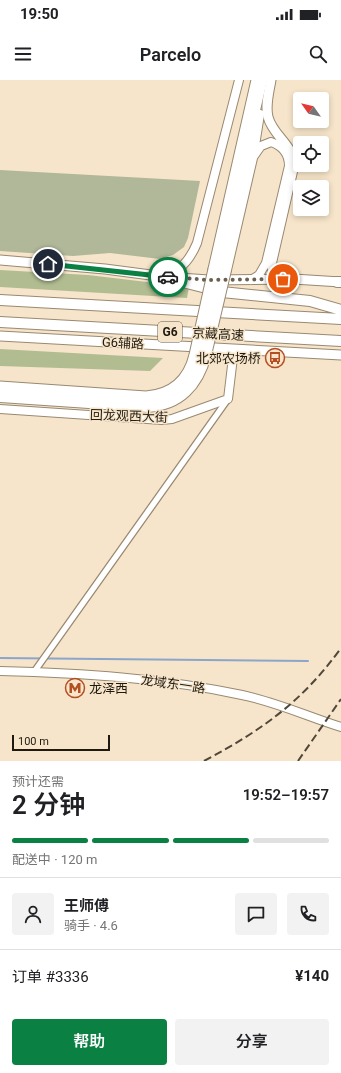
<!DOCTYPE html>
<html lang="zh">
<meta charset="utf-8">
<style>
:root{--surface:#fff;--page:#f2f2f2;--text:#202124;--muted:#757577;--line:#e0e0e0;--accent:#0b8043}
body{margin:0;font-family:Roboto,"Noto Sans SC",sans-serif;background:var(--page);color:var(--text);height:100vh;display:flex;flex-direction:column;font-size:15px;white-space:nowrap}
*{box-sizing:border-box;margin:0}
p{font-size:13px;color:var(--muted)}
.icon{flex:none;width:22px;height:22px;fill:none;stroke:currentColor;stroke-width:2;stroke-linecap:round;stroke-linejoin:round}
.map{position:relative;height:681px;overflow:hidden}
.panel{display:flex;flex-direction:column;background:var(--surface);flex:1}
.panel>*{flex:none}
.needle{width:26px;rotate:304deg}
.fabs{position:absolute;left:293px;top:12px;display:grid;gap:8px}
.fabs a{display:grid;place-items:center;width:36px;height:36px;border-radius:4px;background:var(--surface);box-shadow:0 2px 6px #0003;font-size:20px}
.scale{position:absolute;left:12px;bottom:10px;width:98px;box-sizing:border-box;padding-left:4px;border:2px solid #1f190f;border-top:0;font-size:11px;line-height:14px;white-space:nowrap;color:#1f190f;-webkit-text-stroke:3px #f6e5ca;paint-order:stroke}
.pin{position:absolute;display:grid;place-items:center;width:34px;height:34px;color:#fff;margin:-17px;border:2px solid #fff;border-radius:50%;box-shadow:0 1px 4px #0007}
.courier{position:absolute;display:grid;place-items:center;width:40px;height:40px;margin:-20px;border:3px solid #0b8043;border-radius:50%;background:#fff;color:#222;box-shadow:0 1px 5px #0007}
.summary em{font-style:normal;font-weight:600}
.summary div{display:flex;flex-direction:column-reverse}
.summary{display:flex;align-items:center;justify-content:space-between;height:68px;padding:0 12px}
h1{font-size:26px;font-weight:600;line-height:30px}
.bar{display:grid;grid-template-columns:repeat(4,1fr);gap:6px 4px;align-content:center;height:48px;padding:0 12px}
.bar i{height:5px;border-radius:3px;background:var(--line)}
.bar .selected{background:var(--accent)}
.bar p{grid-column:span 4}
.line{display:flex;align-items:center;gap:10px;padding:0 12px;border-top:1px solid var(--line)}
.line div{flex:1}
.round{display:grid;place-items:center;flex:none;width:42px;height:42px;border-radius:4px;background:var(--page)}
.button{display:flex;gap:8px;margin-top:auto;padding:8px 12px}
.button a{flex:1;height:46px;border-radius:4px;background:var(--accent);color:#fff;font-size:16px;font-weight:600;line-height:46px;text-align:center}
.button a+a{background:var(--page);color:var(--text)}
.status{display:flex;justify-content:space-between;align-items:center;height:28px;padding:0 20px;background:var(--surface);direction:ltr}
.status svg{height:11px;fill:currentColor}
header{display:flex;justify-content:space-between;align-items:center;height:52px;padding:0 12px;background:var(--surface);font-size:18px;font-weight:600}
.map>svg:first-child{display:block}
.green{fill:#b0b899}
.forest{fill:#b1bd91}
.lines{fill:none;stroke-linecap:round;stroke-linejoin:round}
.stream{stroke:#8ca5cb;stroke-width:2}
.street-casing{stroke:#998971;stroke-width:8}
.secondary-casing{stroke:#998971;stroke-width:10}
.primary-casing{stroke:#998971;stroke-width:11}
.highway-casing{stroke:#998971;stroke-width:12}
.street{stroke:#fff;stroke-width:5.5}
.secondary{stroke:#fff;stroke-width:8}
.primary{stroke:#fff;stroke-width:9}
.highway{stroke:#fff;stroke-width:10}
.rail{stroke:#50483a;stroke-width:2;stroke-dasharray:8 4;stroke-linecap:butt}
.secondary-bridge-casing{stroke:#998971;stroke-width:10;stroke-linecap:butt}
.primary-bridge-casing{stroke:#998971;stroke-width:11;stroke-linecap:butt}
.secondary-bridge{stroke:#fff;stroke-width:8}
.primary-bridge{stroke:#fff;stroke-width:9}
.done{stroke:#6a6050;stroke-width:4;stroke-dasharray:0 7.2}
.route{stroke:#0b8043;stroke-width:5}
.labels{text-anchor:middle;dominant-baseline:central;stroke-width:3;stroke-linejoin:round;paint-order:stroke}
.shield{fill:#f6e5ca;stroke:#605647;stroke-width:1}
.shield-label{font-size:12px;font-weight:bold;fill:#1f190f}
.street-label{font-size:13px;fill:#1f190f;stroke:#f6e5ca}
.poi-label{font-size:13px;fill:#1f190f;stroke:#f6e5ca;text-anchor:end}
</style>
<div class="status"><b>19:50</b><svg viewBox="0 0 49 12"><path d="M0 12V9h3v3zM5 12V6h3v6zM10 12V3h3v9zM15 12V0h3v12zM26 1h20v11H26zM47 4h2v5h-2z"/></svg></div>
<header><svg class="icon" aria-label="menu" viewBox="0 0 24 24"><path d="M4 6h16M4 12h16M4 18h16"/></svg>Parcelo<svg class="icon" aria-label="search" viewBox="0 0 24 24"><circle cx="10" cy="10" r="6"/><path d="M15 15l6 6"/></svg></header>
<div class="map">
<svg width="341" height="681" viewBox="0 0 341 681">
<rect width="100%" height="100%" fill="#f6e5ca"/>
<!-- green -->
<path class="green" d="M0 90 200 101 188 158 184 167 173 175 160 179 110 173 73 176 0 171Z"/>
<!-- forest -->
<path class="forest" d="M0 190 88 195 189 207 187 218 0 207Z
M0 269 163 278 150 291 0 286Z"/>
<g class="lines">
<!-- stream -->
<path class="stream" d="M0 578 308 581"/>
<defs>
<path id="street" d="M34 592 228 319"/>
<path id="secondary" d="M219 189 263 0
M227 190 253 78 260 34
M160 196C179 194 190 180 197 163L239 0
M251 200 259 195 266 183 289 86C289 74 283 66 271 62L261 66 254 76
M0 312 148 321C177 320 193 303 200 275
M0 318 148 328C180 326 199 306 207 275
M0 329 162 340 172 339 228 319 234 269
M0 591C81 593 163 598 242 615 276 622 309 637 341 647"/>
<path id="primary" d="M271 0C269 12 265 25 268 37 273 56 293 64 294 85L271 185 274 192 285 198
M0 180 105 189 166 197
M213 189 256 0
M179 198 209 200 293 199 341 202
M0 256 341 275
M0 306 146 316C172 314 188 300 194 275"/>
<path id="highway" d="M159 196 222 212 310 221 341 230
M337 202H341
M0 220 341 239
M0 242 341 261"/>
</defs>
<!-- street casing -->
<use href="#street" class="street-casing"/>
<!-- secondary casing -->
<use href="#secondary" class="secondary-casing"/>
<!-- primary casing -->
<use href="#primary" class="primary-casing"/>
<!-- highway casing -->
<use href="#highway" class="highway-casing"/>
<!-- street -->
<use href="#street" class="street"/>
<!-- secondary -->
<use href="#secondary" class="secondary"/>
<!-- primary -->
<use href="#primary" class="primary"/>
<!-- highway -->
<use href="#highway" class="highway"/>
<!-- rail -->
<path class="rail" d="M204 681C262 650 302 622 341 568
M298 681 341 619"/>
<defs>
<path id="secondary-bridge" d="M200 275 219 189
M207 275 227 190"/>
<path id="primary-bridge" d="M194 275 213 189"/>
</defs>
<!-- secondary-bridge casing -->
<use href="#secondary-bridge" class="secondary-bridge-casing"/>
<!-- primary-bridge casing -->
<use href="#primary-bridge" class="primary-bridge-casing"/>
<!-- secondary-bridge -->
<use href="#secondary-bridge" class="secondary-bridge"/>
<!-- primary-bridge -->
<use href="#primary-bridge" class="primary-bridge"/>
</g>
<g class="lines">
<!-- done -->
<path class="done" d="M168 197 209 200 283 199"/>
<!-- route -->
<path class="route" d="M48 184 168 197"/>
</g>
<!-- icons -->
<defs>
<symbol id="bus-ring" viewBox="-11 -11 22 22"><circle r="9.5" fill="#f6e5ca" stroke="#b54f22" stroke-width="1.5"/><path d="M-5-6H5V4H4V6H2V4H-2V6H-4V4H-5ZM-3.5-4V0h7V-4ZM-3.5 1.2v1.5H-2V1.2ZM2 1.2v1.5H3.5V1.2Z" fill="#b54f22"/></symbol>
<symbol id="metro-ring" viewBox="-11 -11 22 22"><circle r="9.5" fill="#f6e5ca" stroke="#b54f22" stroke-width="1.5"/><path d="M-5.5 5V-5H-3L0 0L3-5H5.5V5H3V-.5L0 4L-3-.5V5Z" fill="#b54f22"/></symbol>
</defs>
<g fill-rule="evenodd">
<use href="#bus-ring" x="264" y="267" width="22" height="22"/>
<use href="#metro-ring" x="64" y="597" width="22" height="22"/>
</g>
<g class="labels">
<!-- shield labels -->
<rect class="shield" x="158" y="242" width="24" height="20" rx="3"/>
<g class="shield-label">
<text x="170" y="252">G6</text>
</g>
<!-- street labels -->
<g class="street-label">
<text transform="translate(218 254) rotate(3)">京藏高速</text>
<text transform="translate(123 263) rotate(3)">G6辅路</text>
<text transform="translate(129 336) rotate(2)">回龙观西大街</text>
<text transform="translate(173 604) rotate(8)">龙域东一路</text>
</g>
<!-- poi labels -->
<g class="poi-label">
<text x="261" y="278">北郊农场桥</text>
<text x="89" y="608" text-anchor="start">龙泽西</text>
</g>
</g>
</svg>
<div class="fabs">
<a><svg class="needle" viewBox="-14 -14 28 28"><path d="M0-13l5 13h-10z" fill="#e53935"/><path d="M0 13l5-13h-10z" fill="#757577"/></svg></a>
<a><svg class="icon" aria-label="locate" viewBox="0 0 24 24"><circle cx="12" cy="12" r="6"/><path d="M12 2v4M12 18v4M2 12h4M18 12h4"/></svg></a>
<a><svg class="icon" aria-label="layers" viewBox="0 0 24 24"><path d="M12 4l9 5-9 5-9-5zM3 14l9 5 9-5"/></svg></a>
</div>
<div class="scale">100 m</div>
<div class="pin" style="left:283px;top:199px;background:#ea580c"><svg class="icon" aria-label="bag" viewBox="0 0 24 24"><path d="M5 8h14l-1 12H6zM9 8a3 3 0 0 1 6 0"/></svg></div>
<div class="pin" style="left:48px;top:184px;background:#1f2937"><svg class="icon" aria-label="home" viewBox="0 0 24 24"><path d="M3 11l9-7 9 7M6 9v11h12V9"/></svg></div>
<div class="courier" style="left:168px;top:197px"><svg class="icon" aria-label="car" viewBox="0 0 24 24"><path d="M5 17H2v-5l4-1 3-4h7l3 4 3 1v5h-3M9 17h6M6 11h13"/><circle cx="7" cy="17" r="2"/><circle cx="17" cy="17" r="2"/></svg></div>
</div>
<section class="panel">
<div class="summary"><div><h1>2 分钟</h1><p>预计还需</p></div><em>19:52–19:57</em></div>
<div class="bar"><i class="selected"></i><i class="selected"></i><i class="selected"></i><i></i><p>配送中 · 120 m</p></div>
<div class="line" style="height:72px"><a class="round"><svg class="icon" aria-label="person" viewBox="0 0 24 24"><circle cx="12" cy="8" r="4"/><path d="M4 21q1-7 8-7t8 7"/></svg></a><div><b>王师傅</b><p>骑手 · 4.6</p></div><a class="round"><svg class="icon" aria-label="chat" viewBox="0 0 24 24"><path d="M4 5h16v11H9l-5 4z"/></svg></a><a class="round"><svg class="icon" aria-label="phone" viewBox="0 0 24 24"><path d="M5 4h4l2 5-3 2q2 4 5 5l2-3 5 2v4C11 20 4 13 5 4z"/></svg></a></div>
<div class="line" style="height:52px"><div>订单 #3336</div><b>¥140</b></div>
<div class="button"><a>帮助</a><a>分享</a></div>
</section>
